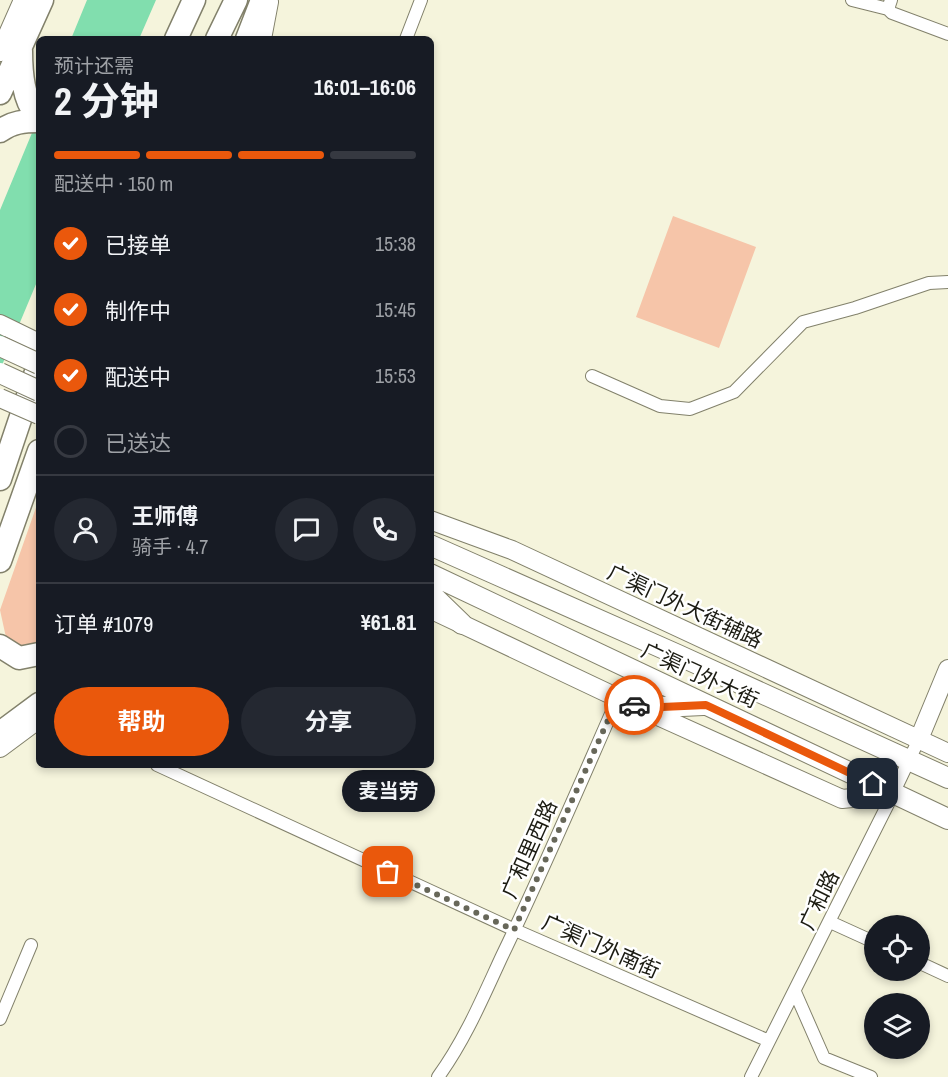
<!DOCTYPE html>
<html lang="zh">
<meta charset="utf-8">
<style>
:root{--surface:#171b24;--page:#242831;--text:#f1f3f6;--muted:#9ea1a6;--line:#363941;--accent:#ea580c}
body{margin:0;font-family:"Archivo Narrow","Noto Sans SC",sans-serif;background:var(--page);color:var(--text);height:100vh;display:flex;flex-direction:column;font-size:22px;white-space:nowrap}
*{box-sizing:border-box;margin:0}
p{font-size:20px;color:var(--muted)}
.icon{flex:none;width:33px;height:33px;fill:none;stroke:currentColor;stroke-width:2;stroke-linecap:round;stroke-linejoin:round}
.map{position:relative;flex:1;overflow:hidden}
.side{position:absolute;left:36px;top:36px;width:398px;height:732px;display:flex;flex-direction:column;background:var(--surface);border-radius:9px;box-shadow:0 3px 9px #0003}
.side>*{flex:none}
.controls{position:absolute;left:864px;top:915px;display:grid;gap:12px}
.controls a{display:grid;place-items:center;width:66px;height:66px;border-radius:50%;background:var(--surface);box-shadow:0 3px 9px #0003;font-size:30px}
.pin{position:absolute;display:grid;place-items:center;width:51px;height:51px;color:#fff;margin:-26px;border-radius:12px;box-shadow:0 3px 9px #0006}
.courier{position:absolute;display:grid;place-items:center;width:60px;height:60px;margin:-30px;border:4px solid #ea580c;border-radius:50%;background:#fff;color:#222;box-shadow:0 2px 8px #0007}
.bubble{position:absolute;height:42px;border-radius:21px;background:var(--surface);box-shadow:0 3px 9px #0003;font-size:20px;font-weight:700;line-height:42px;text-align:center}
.overview em{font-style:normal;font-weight:700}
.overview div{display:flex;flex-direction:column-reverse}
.overview{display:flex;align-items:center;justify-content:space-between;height:102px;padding:0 18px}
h1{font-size:39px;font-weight:700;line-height:45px}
.bar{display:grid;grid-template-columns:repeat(4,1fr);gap:9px 6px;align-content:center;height:72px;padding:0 18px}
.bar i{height:8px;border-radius:4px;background:var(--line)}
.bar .current{background:var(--accent)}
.bar p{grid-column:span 4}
.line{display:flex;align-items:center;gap:15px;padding:0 18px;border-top:2px solid var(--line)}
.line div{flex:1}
.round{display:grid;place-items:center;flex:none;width:63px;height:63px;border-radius:32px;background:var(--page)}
ol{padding:0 18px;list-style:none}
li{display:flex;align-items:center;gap:18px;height:66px}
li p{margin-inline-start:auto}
li .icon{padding:6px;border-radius:50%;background:var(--accent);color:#fff;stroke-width:4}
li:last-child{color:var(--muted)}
li i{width:33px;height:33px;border:3px solid var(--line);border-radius:50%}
.action{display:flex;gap:12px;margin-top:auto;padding:12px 18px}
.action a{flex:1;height:69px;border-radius:36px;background:var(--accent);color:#fff;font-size:24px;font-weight:700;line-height:69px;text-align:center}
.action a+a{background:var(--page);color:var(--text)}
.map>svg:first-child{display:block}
.green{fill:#f6c5a9}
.water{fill:#81deae}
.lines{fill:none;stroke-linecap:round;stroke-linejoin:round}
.street-casing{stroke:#82816b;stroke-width:14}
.secondary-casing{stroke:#82816b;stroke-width:20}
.primary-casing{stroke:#82816b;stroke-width:22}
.highway-casing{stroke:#82816b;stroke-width:25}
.street{stroke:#fff;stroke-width:12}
.secondary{stroke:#fff;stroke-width:18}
.primary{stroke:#fff;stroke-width:20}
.highway{stroke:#fff;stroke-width:22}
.secondary-bridge-casing{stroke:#82816b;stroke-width:20;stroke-linecap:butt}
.primary-bridge-casing{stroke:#82816b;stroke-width:22;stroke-linecap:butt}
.secondary-bridge{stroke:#fff;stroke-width:18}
.primary-bridge{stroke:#fff;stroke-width:20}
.done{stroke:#676759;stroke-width:6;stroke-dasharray:0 10.8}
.route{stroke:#ea580c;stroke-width:8}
.labels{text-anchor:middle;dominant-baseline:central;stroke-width:5;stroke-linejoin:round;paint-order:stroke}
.street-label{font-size:21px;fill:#1b1b12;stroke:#fff}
</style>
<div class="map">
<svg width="948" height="1077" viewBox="0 0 948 1077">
<rect width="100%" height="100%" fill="#f5f4dc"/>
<!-- green -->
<path class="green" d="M673 216 756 247 719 348 636 317Z
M39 499V649L20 651 7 642 0 610Z"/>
<!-- water -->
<path class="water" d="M87 0H156L139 39H71Z
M39 116V277L0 370V210Z"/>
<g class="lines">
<defs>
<path id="street" d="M852 0 888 9
M891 0 888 9 892 13 948 34
M406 39 421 0
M592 376 660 406 690 409 734 392 803 322 855 308 929 283 948 282
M157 765 515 930 769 1041
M830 922 874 942
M920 963 948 976
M795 992 824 1058 871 1077
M0 1019 31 945
M438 1077C465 1040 483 997 502 956 543 871 580 784 618 698
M751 1077 893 794 919 739"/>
<path id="secondary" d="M262 39 269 2
M0 52 23 0
M0 324 39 343
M430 520 512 550 948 753
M430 609 618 698 842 799 893 794
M919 739 948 669
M0 748 39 719"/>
<path id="primary" d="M430 545 678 655 948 778
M430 574 948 819
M430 593 462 624
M640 708 703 705"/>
<path id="highway" d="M176 39 194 0
M217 39 236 0
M247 39 262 0
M21 51C21 70 23 104 39 117
M0 93 42 0
M0 131C12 122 24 121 39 121
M0 479 39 363
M0 561 39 451
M0 646 19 658 39 654
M0 733 39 704"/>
</defs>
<!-- street casing -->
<use href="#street" class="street-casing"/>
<!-- secondary casing -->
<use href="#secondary" class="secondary-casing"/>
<!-- primary casing -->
<use href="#primary" class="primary-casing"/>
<!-- highway casing -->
<use href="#highway" class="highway-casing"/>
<!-- street -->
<use href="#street" class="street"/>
<!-- secondary -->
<use href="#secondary" class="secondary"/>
<!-- primary -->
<use href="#primary" class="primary"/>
<!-- highway -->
<use href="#highway" class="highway"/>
<defs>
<path id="secondary-bridge" d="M0 398 39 415"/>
<path id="primary-bridge" d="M0 346 39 364
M0 373 39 391"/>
</defs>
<!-- secondary-bridge casing -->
<use href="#secondary-bridge" class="secondary-bridge-casing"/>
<!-- primary-bridge casing -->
<use href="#primary-bridge" class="primary-bridge-casing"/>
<!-- secondary-bridge -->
<use href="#secondary-bridge" class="secondary-bridge"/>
<!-- primary-bridge -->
<use href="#primary-bridge" class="primary-bridge"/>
</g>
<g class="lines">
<!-- done -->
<path class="done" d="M388 872 514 930 618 698 634 705"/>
<!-- route -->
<path class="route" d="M634 705 640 708 706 705 873 784"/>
</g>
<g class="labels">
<!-- street labels -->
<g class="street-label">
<text transform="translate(685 606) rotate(25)">广渠门外大街辅路</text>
<text transform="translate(700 675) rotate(25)">广渠门外大街</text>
<text transform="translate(529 849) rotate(-66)">广和里西路</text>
<text transform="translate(819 900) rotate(-64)">广和路</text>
<text transform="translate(601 946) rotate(24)">广渠门外南街</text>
</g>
</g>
</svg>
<div class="controls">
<a><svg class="icon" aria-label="locate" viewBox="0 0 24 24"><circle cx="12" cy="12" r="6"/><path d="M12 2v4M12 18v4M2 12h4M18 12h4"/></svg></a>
<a><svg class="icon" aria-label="layers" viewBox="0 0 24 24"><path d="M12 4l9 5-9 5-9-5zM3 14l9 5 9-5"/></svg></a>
</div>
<div class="pin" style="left:388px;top:872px;background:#ea580c"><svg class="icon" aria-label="bag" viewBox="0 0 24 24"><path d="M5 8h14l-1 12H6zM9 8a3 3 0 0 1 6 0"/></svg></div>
<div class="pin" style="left:873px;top:784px;background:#1f2937"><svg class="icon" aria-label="home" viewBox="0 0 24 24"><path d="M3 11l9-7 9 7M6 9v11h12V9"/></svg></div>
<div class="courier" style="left:634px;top:705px"><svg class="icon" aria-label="car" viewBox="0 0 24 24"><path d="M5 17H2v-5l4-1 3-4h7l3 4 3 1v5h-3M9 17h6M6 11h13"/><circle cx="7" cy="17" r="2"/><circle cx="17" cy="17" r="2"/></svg></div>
<div class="bubble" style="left:342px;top:770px;width:93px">麦当劳</div>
<section class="side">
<div class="overview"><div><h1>2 分钟</h1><p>预计还需</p></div><em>16:01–16:06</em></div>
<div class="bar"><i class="current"></i><i class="current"></i><i class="current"></i><i></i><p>配送中 · 150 m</p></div>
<ol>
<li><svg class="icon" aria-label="check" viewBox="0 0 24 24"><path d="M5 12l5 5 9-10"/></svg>已接单<p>15:38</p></li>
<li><svg class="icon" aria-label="check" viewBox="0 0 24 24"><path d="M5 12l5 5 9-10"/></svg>制作中<p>15:45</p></li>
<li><svg class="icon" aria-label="check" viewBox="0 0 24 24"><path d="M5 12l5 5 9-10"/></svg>配送中<p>15:53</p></li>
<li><i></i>已送达</li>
</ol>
<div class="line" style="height:108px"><a class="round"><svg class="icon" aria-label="person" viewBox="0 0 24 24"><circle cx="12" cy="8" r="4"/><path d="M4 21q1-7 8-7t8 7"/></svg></a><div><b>王师傅</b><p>骑手 · 4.7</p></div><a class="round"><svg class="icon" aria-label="chat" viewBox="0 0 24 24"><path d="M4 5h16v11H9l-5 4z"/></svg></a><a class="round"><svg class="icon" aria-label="phone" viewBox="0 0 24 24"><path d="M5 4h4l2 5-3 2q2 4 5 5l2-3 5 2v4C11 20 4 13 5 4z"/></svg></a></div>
<div class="line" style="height:78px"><div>订单 #1079</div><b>¥61.81</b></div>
<div class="action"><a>帮助</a><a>分享</a></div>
</section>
</div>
